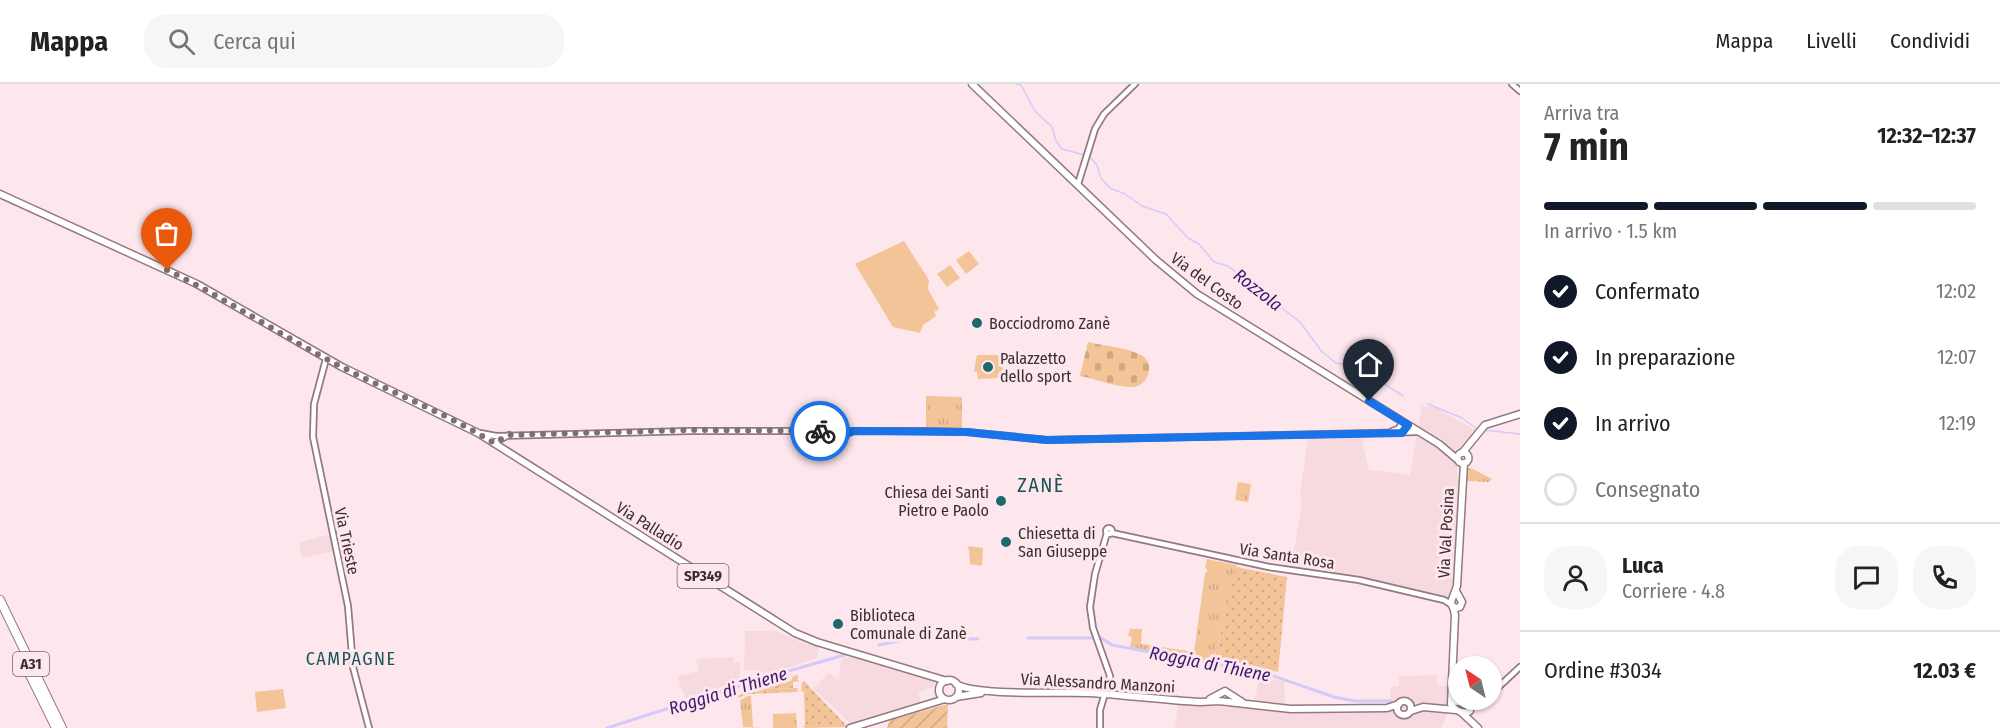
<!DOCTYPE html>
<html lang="it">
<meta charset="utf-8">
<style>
:root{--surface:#fff;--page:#f6f6f6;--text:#222;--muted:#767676;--line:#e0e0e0;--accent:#111827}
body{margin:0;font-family:"Fira Sans Condensed",sans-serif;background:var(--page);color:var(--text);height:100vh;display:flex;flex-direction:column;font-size:22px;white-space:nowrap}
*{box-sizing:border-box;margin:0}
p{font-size:20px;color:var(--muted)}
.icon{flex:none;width:33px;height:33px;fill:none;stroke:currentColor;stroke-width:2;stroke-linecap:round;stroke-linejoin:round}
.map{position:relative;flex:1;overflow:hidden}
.drawer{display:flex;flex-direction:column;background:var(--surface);width:480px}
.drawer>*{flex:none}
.needle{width:39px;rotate:325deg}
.controls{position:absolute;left:1448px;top:572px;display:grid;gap:12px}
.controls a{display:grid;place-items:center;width:54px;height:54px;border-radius:50%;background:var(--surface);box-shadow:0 2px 4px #0004;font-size:30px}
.pin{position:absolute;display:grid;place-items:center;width:51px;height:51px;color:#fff;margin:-62px -26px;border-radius:50% 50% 50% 0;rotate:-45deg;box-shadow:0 0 6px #0007}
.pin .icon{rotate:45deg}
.courier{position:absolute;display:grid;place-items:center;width:60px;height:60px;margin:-30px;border:4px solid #1a73e8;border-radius:50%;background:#fff;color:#222;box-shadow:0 2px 8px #0007}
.headline em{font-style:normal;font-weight:700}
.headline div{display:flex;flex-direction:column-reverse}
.headline{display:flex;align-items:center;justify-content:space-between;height:102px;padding:0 24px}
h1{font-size:39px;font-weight:700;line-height:45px}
.bar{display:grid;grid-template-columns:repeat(4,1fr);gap:9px 6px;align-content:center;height:72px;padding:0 24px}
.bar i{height:8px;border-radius:4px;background:var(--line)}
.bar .on{background:var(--accent)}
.bar p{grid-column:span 4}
.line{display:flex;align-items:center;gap:15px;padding:0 24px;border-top:2px solid var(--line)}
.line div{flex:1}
.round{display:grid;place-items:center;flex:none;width:63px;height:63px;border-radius:24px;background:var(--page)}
ol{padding:0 24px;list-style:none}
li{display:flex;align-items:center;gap:18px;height:66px}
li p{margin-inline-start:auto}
li .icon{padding:6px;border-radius:50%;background:var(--accent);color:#fff;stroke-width:4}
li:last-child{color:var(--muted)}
li i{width:33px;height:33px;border:3px solid var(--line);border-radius:50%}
header{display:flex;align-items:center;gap:36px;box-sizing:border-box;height:84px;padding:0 30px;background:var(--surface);border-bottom:2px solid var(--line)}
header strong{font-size:28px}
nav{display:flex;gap:33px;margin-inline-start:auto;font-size:21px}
.search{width:420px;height:54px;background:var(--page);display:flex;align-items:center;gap:15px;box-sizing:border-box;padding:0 21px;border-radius:24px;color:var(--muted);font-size:22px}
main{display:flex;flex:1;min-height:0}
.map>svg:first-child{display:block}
.built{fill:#f7d9e0}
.grass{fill:url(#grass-dots)}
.cemetery{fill:url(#cemetery-stones)}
.park{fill:url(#park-tufts)}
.garden{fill:url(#garden-furrows)}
.pitch{fill:#f2c497}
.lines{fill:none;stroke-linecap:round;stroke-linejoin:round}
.stream{stroke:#d5c9fa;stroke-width:1.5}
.canal{stroke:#d5c9fa;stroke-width:3}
.minor-casing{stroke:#937980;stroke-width:8}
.major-casing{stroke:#937980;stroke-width:9}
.highway-casing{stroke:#937980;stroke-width:10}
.minor{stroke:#fff;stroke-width:4.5}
.major{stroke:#fff;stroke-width:6}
.highway{stroke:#fff;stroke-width:8}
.done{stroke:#7e6f72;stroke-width:6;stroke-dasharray:0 10.8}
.route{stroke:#1a73e8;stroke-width:8}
.poi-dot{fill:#1b696c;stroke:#fee7ec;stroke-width:2}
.labels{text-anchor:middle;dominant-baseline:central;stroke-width:6;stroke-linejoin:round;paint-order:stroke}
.shield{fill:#fee7ec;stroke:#746668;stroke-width:1.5}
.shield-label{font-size:15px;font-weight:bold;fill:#392e30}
.street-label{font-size:16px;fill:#392e30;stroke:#fee7ec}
.poi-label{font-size:16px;fill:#392e30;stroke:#fee7ec;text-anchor:start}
.water-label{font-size:18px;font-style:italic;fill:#3e1974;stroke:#fee7ec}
.neighbourhood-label{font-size:18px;letter-spacing:1.5px;fill:#185457;stroke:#fee7ec}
.quarter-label{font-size:20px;letter-spacing:1.5px;fill:#185457;stroke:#fee7ec}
</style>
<header>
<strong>Mappa</strong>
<div class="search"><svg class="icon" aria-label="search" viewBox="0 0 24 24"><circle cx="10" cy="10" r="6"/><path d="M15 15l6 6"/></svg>Cerca qui</div>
<nav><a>Mappa</a><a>Livelli</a><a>Condividi</a></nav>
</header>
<main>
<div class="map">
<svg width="1520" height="644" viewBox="0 0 1520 644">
<defs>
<pattern id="grass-dots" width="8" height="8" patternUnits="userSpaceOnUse" patternTransform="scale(1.5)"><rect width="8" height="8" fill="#f2c497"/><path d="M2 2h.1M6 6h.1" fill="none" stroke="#d0a982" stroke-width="1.8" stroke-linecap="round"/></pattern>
<pattern id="cemetery-stones" width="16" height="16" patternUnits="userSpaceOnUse" patternTransform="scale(1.5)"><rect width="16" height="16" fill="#f2c497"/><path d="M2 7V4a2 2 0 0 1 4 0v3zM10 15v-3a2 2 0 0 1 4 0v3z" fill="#d0a982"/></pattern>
<pattern id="park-tufts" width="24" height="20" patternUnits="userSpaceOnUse" patternTransform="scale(1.5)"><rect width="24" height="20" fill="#f2c497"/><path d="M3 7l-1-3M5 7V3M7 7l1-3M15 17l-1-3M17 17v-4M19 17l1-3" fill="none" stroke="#d0a982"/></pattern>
<pattern id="garden-furrows" width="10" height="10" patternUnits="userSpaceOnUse" patternTransform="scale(1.5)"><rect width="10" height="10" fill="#f2c497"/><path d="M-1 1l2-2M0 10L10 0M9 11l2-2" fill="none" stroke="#d0a982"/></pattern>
</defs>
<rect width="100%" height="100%" fill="#fee7ec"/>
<!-- built -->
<path class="built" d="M1422 322 1434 323 1476 346 1457 372 1458 421 1454 510 1447 515 1341 490 1282 483 1285 466H1294L1302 418 1300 411 1308 353 1361 354 1369 386 1410 391Z
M327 451H330L334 467 302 474 299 459Z
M745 547H776L803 559 818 563 817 574 767 591 758 586H744Z
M853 572 928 593 935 599 933 603 918 608 922 621 852 641 813 604 829 589 839 595 841 575Z
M734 573V579L741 578 739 597 686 614 680 602 678 592 699 587 696 575Z
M1437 591 1438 602H1448L1449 627 1441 644H1175L1178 619 1253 625 1259 595 1284 597 1285 620H1386L1390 613 1391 602H1399V592Z"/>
<!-- grass -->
<path class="grass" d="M1236 483 1287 493 1278 588 1215 572Z
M804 597 847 642 846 643 805 644 803 642 805 641 804 608 801 607 802 598Z
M798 604 797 608H795L749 610 738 614V612L748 605Z"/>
<!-- cemetery -->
<path class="cemetery" d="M1088 258C1104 262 1124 263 1139 270 1157 277 1149 303 1132 303 1115 303 1096 295 1080 292Z"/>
<!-- park -->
<path class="park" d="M926 312 962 313V344H926Z
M1469 384 1473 385 1492 395 1489 398 1469 397 1464 399 1466 387Z
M1238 398 1251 400 1248 418 1235 416Z
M969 462 983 464 982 482 970 480 969 466 967 465Z
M1207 475 1237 481 1213 579 1130 563 1132 553 1128 552 1130 545H1142L1141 560 1194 568 1205 489 1207 488V485L1205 484Z
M748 612H751L753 643 765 644 743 643 740 616Z
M718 613 720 618 673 631 671 626Z
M796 629 797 644H773V630Z"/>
<!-- garden -->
<path class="garden" d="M798 591V597L793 598V604L748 605 777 597 778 599 791 597 793 592Z
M948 620 947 644H887L890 636Z"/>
<!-- pitch -->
<path class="pitch" d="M904 157 929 196 928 205 939 225 934 228 936 232 923 241 920 249 893 243 855 180Z
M969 167 979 180 966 190 956 176Z
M950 181 960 194 947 203 937 190Z
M977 271H1002L1003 294 978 295 977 288 974 287Z
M283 605 286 624 257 628 255 608Z"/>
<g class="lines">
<!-- stream -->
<path class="stream" d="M1016 0 1021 1 1035 27 1052 43 1056 57 1062 65 1084 71
M1090 73 1097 81 1101 94 1110 104 1125 110 1142 122 1166 130 1188 154 1199 160 1214 178 1228 182 1300 238 1322 268 1336 279 1357 282 1403 312
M1428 320 1462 334 1476 344
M1484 346 1520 350"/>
<!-- canal -->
<path class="canal" d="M1028 554H1101L1112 561 1265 589 1334 613 1355 617H1391
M879 561 911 554 978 555
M607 644 757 596 848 570"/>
<defs>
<path id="minor" d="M1512 0 1520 7
M1078 100 1095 45 1104 30 1135 0
M326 275 314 320 313 353 348 522 353 583 369 644
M1392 347 1398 345 1403 338
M829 348 845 351 853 347
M480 349 496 352 690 347H924L967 348 1047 356 1418 348
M493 359 509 351
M1106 447a3 3 0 1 1 6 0a3 3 0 1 1-6 0Z
M1112 449 1269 483 1359 496 1444 516 1452 521
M1491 610 1520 583
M1470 624 1486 615
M1100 644V626L1110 592 1093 544 1090 523 1095 490 1107 449"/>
<path id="major" d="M972 0 1156 176 1197 210 1439 360 1458 376
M0 110 197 200 342 283 478 349 795 549 817 558 947 597
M1457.5 374a5.5 5.5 0 1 1 11 0a5.5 5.5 0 1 1-11 0Z
M1462 369 1485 341 1520 330
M1456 507 1462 518 1460 523 1456 524 1452 522 1451 518 1457 502 1464 379
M939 606a10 10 0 1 1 20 0a10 10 0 1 1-20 0Z
M956 600C975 612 1062 608 1089 609 1126 611 1163 616 1200 618L1219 617 1291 625 1387 624 1399 620
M956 613 981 609
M1210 615 1225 607 1242 618
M1452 617 1465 619 1470 624V627C1464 631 1454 626 1451 620L1455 531 1453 523
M1397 624a7 7 0 1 1 14 0a7 7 0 1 1-14 0Z
M1411 627 1423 623 1456 626
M1461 628 1478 644
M850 644 945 615"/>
<path id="highway" d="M0 516 62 644
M29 589 56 644"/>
</defs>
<!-- minor casing -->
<use href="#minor" class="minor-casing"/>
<!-- major casing -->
<use href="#major" class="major-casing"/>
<!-- highway casing -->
<use href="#highway" class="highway-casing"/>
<!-- minor -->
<use href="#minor" class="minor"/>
<!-- major -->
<use href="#major" class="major"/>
<!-- highway -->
<use href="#highway" class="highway"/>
</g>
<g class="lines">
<!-- done -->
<path class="done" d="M167 186C227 215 283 253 342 283 392 309 446 329 494 359L509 351 690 346 820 347"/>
<!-- route -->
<path class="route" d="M820 347 842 351 854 347 966 348 1047 356 1402 349 1408 341 1369 317"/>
</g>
<!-- markers -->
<g class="poi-dot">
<circle cx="977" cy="239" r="6"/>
<circle cx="988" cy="283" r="6"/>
<circle cx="1001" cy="417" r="6"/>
<circle cx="1006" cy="458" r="6"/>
<circle cx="838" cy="540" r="6"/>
</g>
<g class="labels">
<!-- shield labels -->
<g class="shield">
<rect x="677.5" y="480" width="51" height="24" rx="4.5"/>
<rect x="13" y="568" width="36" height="24" rx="4.5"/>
</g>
<g class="shield-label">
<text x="703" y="492">SP349</text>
<text x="31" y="580">A31</text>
</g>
<!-- street labels -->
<g class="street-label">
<text transform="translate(1207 197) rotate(36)">Via del Costo</text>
<text transform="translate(650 442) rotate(32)">Via Palladio</text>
<text transform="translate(1446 449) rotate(-87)">Via Val Posina</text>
<text transform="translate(347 457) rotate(78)">Via Trieste</text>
<text transform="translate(1287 472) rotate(9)">Via Santa Rosa</text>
<text transform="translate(1098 599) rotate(3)">Via Alessandro Manzoni</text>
</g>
<!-- poi labels -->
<g class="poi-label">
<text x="989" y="239">Bocciodromo Zanè</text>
<text x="1000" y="274">Palazzetto<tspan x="1000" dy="18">dello sport</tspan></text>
<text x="989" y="408" text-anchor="end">Chiesa dei Santi<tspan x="989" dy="18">Pietro e Paolo</tspan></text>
<text x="1018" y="449">Chiesetta di<tspan x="1018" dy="18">San Giuseppe</tspan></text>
<text x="850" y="531">Biblioteca<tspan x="850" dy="18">Comunale di Zanè</tspan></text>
</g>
<!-- water labels -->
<g class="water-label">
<text transform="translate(1258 206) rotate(38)">Rozzola</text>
<text transform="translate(1210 580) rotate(11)">Roggia di Thiene</text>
<text transform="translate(728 607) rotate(-17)">Roggia di Thiene</text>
</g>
<!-- neighbourhood labels -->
<g class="neighbourhood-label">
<text x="351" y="575">CAMPAGNE</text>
</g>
<!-- quarter labels -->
<g class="quarter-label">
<text x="1041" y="401">ZANÈ</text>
</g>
</g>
</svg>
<div class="controls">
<a><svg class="needle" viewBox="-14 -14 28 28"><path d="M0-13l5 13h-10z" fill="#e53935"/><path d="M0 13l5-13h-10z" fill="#767676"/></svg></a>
</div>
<div class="pin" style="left:167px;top:186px;background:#ea580c"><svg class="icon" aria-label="bag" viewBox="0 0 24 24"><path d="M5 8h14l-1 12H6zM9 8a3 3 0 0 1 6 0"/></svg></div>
<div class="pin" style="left:1369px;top:317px;background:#1f2937"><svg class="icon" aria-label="home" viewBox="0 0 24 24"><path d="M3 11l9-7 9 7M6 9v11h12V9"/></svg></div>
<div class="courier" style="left:820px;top:347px"><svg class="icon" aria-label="bike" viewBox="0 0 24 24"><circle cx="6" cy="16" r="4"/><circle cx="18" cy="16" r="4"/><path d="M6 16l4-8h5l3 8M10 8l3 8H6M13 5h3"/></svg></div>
</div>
<section class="drawer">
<div class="headline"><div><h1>7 min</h1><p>Arriva tra</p></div><em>12:32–12:37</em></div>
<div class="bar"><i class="on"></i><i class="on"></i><i class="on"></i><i></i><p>In arrivo · 1.5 km</p></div>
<ol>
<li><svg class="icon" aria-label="check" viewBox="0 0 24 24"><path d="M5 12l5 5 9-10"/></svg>Confermato<p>12:02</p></li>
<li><svg class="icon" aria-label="check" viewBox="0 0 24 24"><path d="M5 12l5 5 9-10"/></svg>In preparazione<p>12:07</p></li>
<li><svg class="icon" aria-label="check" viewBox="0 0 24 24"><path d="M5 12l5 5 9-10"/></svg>In arrivo<p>12:19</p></li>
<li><i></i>Consegnato</li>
</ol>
<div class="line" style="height:108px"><a class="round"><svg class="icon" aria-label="person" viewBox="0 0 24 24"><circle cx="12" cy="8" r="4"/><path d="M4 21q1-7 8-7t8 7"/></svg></a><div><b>Luca</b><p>Corriere · 4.8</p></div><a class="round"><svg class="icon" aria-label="chat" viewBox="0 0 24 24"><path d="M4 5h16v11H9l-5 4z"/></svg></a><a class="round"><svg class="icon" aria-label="phone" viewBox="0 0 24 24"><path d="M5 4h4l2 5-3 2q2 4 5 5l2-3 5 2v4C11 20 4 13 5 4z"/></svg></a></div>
<div class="line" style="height:78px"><div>Ordine #3034</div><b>12.03 €</b></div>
</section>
</main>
